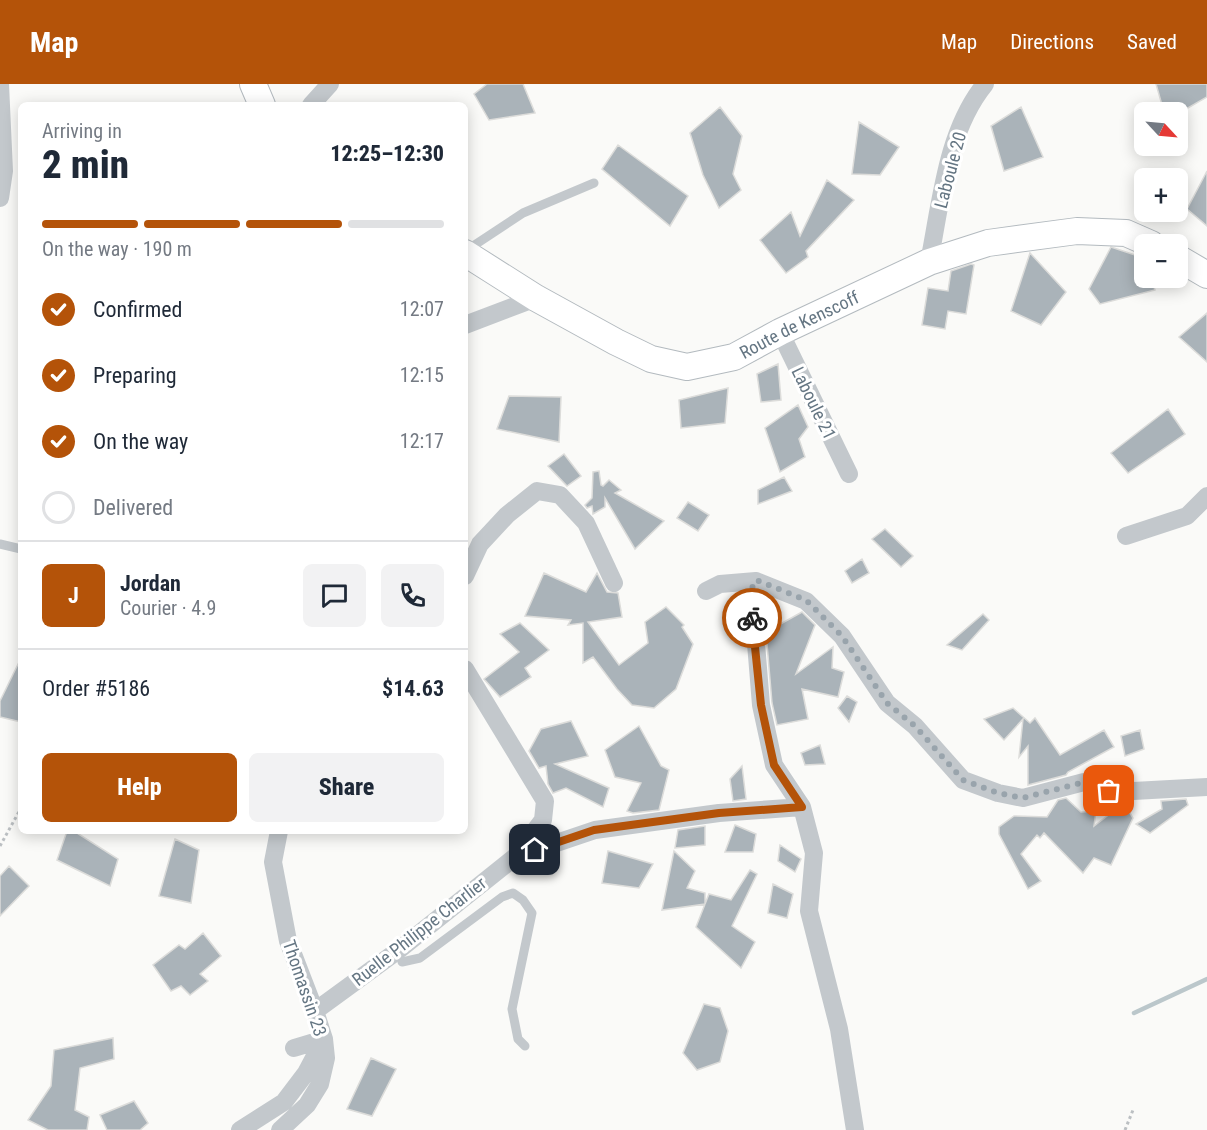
<!DOCTYPE html>
<meta charset="utf-8">
<style>
:root{--surface:#fff;--page:#f2f2f3;--text:#1f2937;--muted:#747a83;--line:#e0e1e3;--accent:#b45309}
body{margin:0;font-family:"Roboto Condensed",sans-serif;background:var(--page);color:var(--text);height:100vh;display:flex;flex-direction:column;font-size:22px;white-space:nowrap}
*{box-sizing:border-box;margin:0}
p{font-size:20px;color:var(--muted)}
.icon{flex:none;width:33px;height:33px;fill:none;stroke:currentColor;stroke-width:2;stroke-linecap:round;stroke-linejoin:round}
.map{position:relative;flex:1;overflow:hidden}
.drawer{position:absolute;left:18px;top:18px;width:450px;height:732px;display:flex;flex-direction:column;background:var(--surface);border-radius:9px;box-shadow:0 3px 15px #0003}
.drawer>*{flex:none}
.needle{width:39px;rotate:116deg}
.tools{position:absolute;left:1134px;top:18px;display:grid;gap:12px}
.tools a{display:grid;place-items:center;width:54px;height:54px;border-radius:9px;background:var(--surface);box-shadow:0 3px 15px #0003;font-size:30px}
.pin{position:absolute;display:grid;place-items:center;width:51px;height:51px;color:#fff;margin:-26px;border-radius:12px;box-shadow:0 3px 9px #0006}
.courier{position:absolute;display:grid;place-items:center;width:60px;height:60px;margin:-30px;border:4px solid #b45309;border-radius:50%;background:#fff;color:#222;box-shadow:0 2px 8px #0007}
.head em{font-style:normal;font-weight:800}
.head div{display:flex;flex-direction:column-reverse}
.head{display:flex;align-items:center;justify-content:space-between;height:102px;padding:0 24px}
h1{font-size:39px;font-weight:800;line-height:45px}
.bar{display:grid;grid-template-columns:repeat(4,1fr);gap:9px 6px;align-content:center;height:72px;padding:0 24px}
.bar i{height:8px;border-radius:4px;background:var(--line)}
.bar .on{background:var(--accent)}
.bar p{grid-column:span 4}
.line{display:flex;align-items:center;gap:15px;padding:0 24px;border-top:2px solid var(--line)}
.line div{flex:1}
.round{display:grid;place-items:center;flex:none;width:63px;height:63px;border-radius:9px;background:var(--page)}
ol{padding:0 24px;list-style:none}
li{display:flex;align-items:center;gap:18px;height:66px}
li p{margin-inline-start:auto}
li .icon{padding:6px;border-radius:50%;background:var(--accent);color:#fff;stroke-width:4}
li:last-child{color:var(--muted)}
li i{width:33px;height:33px;border:3px solid var(--line);border-radius:50%}
.button{display:flex;gap:12px;margin-top:auto;padding:12px 24px}
.button a{flex:1;height:69px;border-radius:9px;background:var(--accent);color:#fff;font-size:24px;font-weight:800;line-height:69px;text-align:center}
.button a+a{background:var(--page);color:var(--text)}
header{display:flex;align-items:center;gap:36px;box-sizing:border-box;height:84px;padding:0 30px;background:var(--accent);color:#fff}
header strong{font-size:28px}
nav{display:flex;gap:33px;margin-inline-start:auto;font-size:21px}
.map>svg:first-child{display:block}
.lines{fill:none;stroke-linecap:round;stroke-linejoin:round}
.stream{stroke:#bbc7cb;stroke-width:4.5}
.building{fill:#aab3b9;stroke:#dcdcda;stroke-width:1.5}
.secondary-casing{stroke:#b3babf;stroke-width:28}
.path{stroke:#bbbfc2;stroke-width:3;stroke-dasharray:3 3;stroke-linecap:butt}
.service{stroke:#c3c8cc;stroke-width:9}
.minor{stroke:#c3c8cc;stroke-width:18}
.secondary{stroke:#fff;stroke-width:26}
.done{stroke:#99a4ac;stroke-width:6;stroke-dasharray:0 10.8}
.route{stroke:#b45309;stroke-width:8}
.labels{text-anchor:middle;dominant-baseline:central;stroke-width:6;stroke-linejoin:round;paint-order:stroke}
.street-label{font-size:18px;fill:#657683;stroke:#fff}
</style>
<header>
<strong>Map</strong>
<nav><a>Map</a><a>Directions</a><a>Saved</a></nav>
</header>
<div class="map">
<svg width="1207" height="1046" viewBox="0 0 1207 1046">
<rect width="100%" height="100%" fill="#fafaf8"/>
<g class="lines">
<!-- stream -->
<path class="stream" d="M1134 929 1207 895"/>
</g>
<!-- building -->
<path class="building" d="M487 0H523L535 29 489 36 474 10Z
M1156 0H1207V13L1181 28H1164Z
M720 23 742 52 733 90 741 106 719 124 703 91 690 49Z
M1021 23 1043 73 1004 87 991 42Z
M859 38 899 63 880 91 852 90Z
M618 61 688 112 670 142 602 85Z
M1207 87V142L1187 125Z
M827 96 854 116 806 167 808 173 786 189 760 156 791 128 800 152Z
M1111 163 1144 174V194H1151L1155 206 1100 220 1089 205Z
M1030 169 1066 208 1041 241 1011 227Z
M971 180 974 181 966 230 948 227 945 245 922 241 928 204 948 207 951 187Z
M1207 229V278L1179 253Z
M778 280 781 316 761 318 757 290Z
M728 304 725 339 681 344 679 316Z
M509 312 561 313 559 358 497 345Z
M798 321 808 343 799 355 805 373 780 388 765 344Z
M1168 325 1185 350 1128 389 1111 369Z
M564 370 581 392 567 402 548 382Z
M599 387 601 401 603 402 609 396 621 406 615 409 664 437 635 465 605 414V423L593 430 592 422 587 424 585 421 592 414 593 388Z
M784 393 792 407 758 420V406Z
M688 418 709 431 698 447 677 434Z
M885 445 913 472 901 483 872 455Z
M862 475 869 489 852 499 845 487Z
M544 489 586 508 597 489 607 508 618 509 622 533 588 538 619 581 648 559 645 538 666 523 684 541 682 543 693 560 676 605 654 624 632 621 617 605 593 573 583 579V539L568 541 571 536 525 532Z
M802 528 815 541 796 590 833 563 832 584 844 588 838 613 802 605 808 635 777 641 772 619 766 548Z
M983 530 989 536 962 566 947 561Z
M520 539 549 566 525 584 531 593 500 613 484 595 519 568 500 550Z
M21 574V638L0 633V617Z
M847 612 857 618 849 638 838 624Z
M1013 624 1030 639 1035 634 1060 671 1104 646 1114 663 1068 688 1066 691 1028 701V662L1019 673 1023 635 1004 656 984 635Z
M571 637 588 672 555 680 609 704 603 723 566 704 553 709 548 700 546 682 539 684 529 667 541 645Z
M639 642 661 682 669 686 659 726 633 729 627 727 641 699 615 693 605 666Z
M1140 646 1144 665 1125 672 1121 652Z
M820 661 825 680 805 681 801 669Z
M742 682 746 715 733 717 730 695Z
M1066 714 1081 728 1096 727 1094 742 1124 719 1133 734 1111 781 1094 774 1083 789 1044 749 1040 754 1037 751 1021 770 1041 797 1028 805 999 750V743L1014 732 1047 733 1058 716Z
M1186 715 1188 721 1150 749 1136 740 1162 725 1161 717Z
M735 741 756 750 753 768H725Z
M705 742V761L675 764 678 746Z
M67 747H74L118 775 110 802 57 776Z
M175 755 199 766 191 819 159 812Z
M780 761 801 775 795 788 778 777Z
M608 767 653 780 639 804 602 799Z
M674 767 695 787 687 804 705 809V820L662 826Z
M9 782 29 802 0 832V792Z
M750 786 757 790 732 842 755 858 741 884 696 843 709 810 731 816Z
M773 800 793 810 787 834 768 829Z
M203 849 221 872 200 890 208 897 190 911 181 902 171 907 153 881 179 861 185 865Z
M704 920 720 924 728 947 720 978 697 986 683 969Z
M113 954 114 975 80 984 75 1026 89 1033 87 1046H48L28 1036 51 1002 54 966Z
M371 974 396 985 372 1032 347 1025Z
M134 1017 148 1039 140 1046H107L100 1031Z"/>
<g class="lines">
<defs>
<g id="secondary">
<path d="M253 0 262 21"/>
<path id="s1" d="M465 169 536 214 616 258 651 275 687 283 734 273 780 248 929 178 988 159 1077 147 1126 149 1151 160"/>
<path d="M1178 174 1207 191"/>
</g>
</defs>
<!-- secondary casing -->
<use href="#secondary" class="secondary-casing"/>
<!-- path -->
<path class="path" d="M0 762 21 724
M1125 1046 1133 1026"/>
<!-- service -->
<path class="service" d="M467 166 523 129 594 99
M0 460 21 465
M402 878 420 874 502 813 513 809 523 816 532 829 512 925 518 955 525 962"/>
<!-- minor -->
<path class="minor" d="M311 21 330 0
M0 114 4 87 0 0
M929 178C941 119 946 48 985 0
M465 241 536 214
M780 248 849 390
M1126 452 1187 432 1207 412
M465 492 480 460 507 431 537 407 560 411 586 439 614 499
M756 497 748 512 755 547 761 621 774 681 802 723
M706 507 720 500 756 497 806 517 842 552 887 619 915 642 963 696 998 709 1023 714 1084 698 1115 708 1207 703
M465 585 545 717 543 736 515 773
M279 747 273 778 288 857 315 927 324 955 326 974 320 1000 307 1021 280 1046
M315 927 400 865 515 773 595 746 719 729 802 723 814 769 809 827 839 945 855 1046
M294 964 324 955
M240 1046 284 1018 306 989 324 955"/>
<!-- secondary -->
<use href="#secondary" class="secondary"/>
</g>
<g class="lines">
<!-- done -->
<path class="done" d="M752 534 748 512 756 496 806 516 842 552 887 619 915 642 963 696 998 709 1023 714 1084 698 1109 707"/>
<!-- route -->
<path class="route" d="M535 766 594 746 719 729 802 723 774 681 761 621 752 534"/>
</g>
<g class="labels">
<!-- street labels -->
<g class="street-label">
<text transform="translate(950 86) rotate(-75)">Laboule 20</text>
<text stroke="none"><textPath href="#s1" startOffset="372">Route de Kenscoff</textPath></text>
<text transform="translate(814 319) rotate(64)">Laboule 21</text>
<text transform="translate(419 847) rotate(-38)">Ruelle Philippe Charlier</text>
<text transform="translate(305 904) rotate(71)">Thomassin 23</text>
</g>
</g>
</svg>
<div class="tools">
<a><svg class="needle" viewBox="-14 -14 28 28"><path d="M0-13l5 13h-10z" fill="#e53935"/><path d="M0 13l5-13h-10z" fill="#747a83"/></svg></a>
<a>+</a>
<a>−</a>
</div>
<div class="pin" style="left:1109px;top:707px;background:#ea580c"><svg class="icon" aria-label="bag" viewBox="0 0 24 24"><path d="M5 8h14l-1 12H6zM9 8a3 3 0 0 1 6 0"/></svg></div>
<div class="pin" style="left:535px;top:766px;background:#1f2937"><svg class="icon" aria-label="home" viewBox="0 0 24 24"><path d="M3 11l9-7 9 7M6 9v11h12V9"/></svg></div>
<div class="courier" style="left:752px;top:534px"><svg class="icon" aria-label="bike" viewBox="0 0 24 24"><circle cx="6" cy="16" r="4"/><circle cx="18" cy="16" r="4"/><path d="M6 16l4-8h5l3 8M10 8l3 8H6M13 5h3"/></svg></div>
<section class="drawer">
<div class="head"><div><h1>2 min</h1><p>Arriving in</p></div><em>12:25–12:30</em></div>
<div class="bar"><i class="on"></i><i class="on"></i><i class="on"></i><i></i><p>On the way · 190 m</p></div>
<ol>
<li><svg class="icon" aria-label="check" viewBox="0 0 24 24"><path d="M5 12l5 5 9-10"/></svg>Confirmed<p>12:07</p></li>
<li><svg class="icon" aria-label="check" viewBox="0 0 24 24"><path d="M5 12l5 5 9-10"/></svg>Preparing<p>12:15</p></li>
<li><svg class="icon" aria-label="check" viewBox="0 0 24 24"><path d="M5 12l5 5 9-10"/></svg>On the way<p>12:17</p></li>
<li><i></i>Delivered</li>
</ol>
<div class="line" style="height:108px"><b class="round" style="background:var(--accent);color:#fff">J</b><div><b>Jordan</b><p>Courier · 4.9</p></div><a class="round"><svg class="icon" aria-label="chat" viewBox="0 0 24 24"><path d="M4 5h16v11H9l-5 4z"/></svg></a><a class="round"><svg class="icon" aria-label="phone" viewBox="0 0 24 24"><path d="M5 4h4l2 5-3 2q2 4 5 5l2-3 5 2v4C11 20 4 13 5 4z"/></svg></a></div>
<div class="line" style="height:78px"><div>Order #5186</div><b>$14.63</b></div>
<div class="button"><a>Help</a><a>Share</a></div>
</section>
</div>
